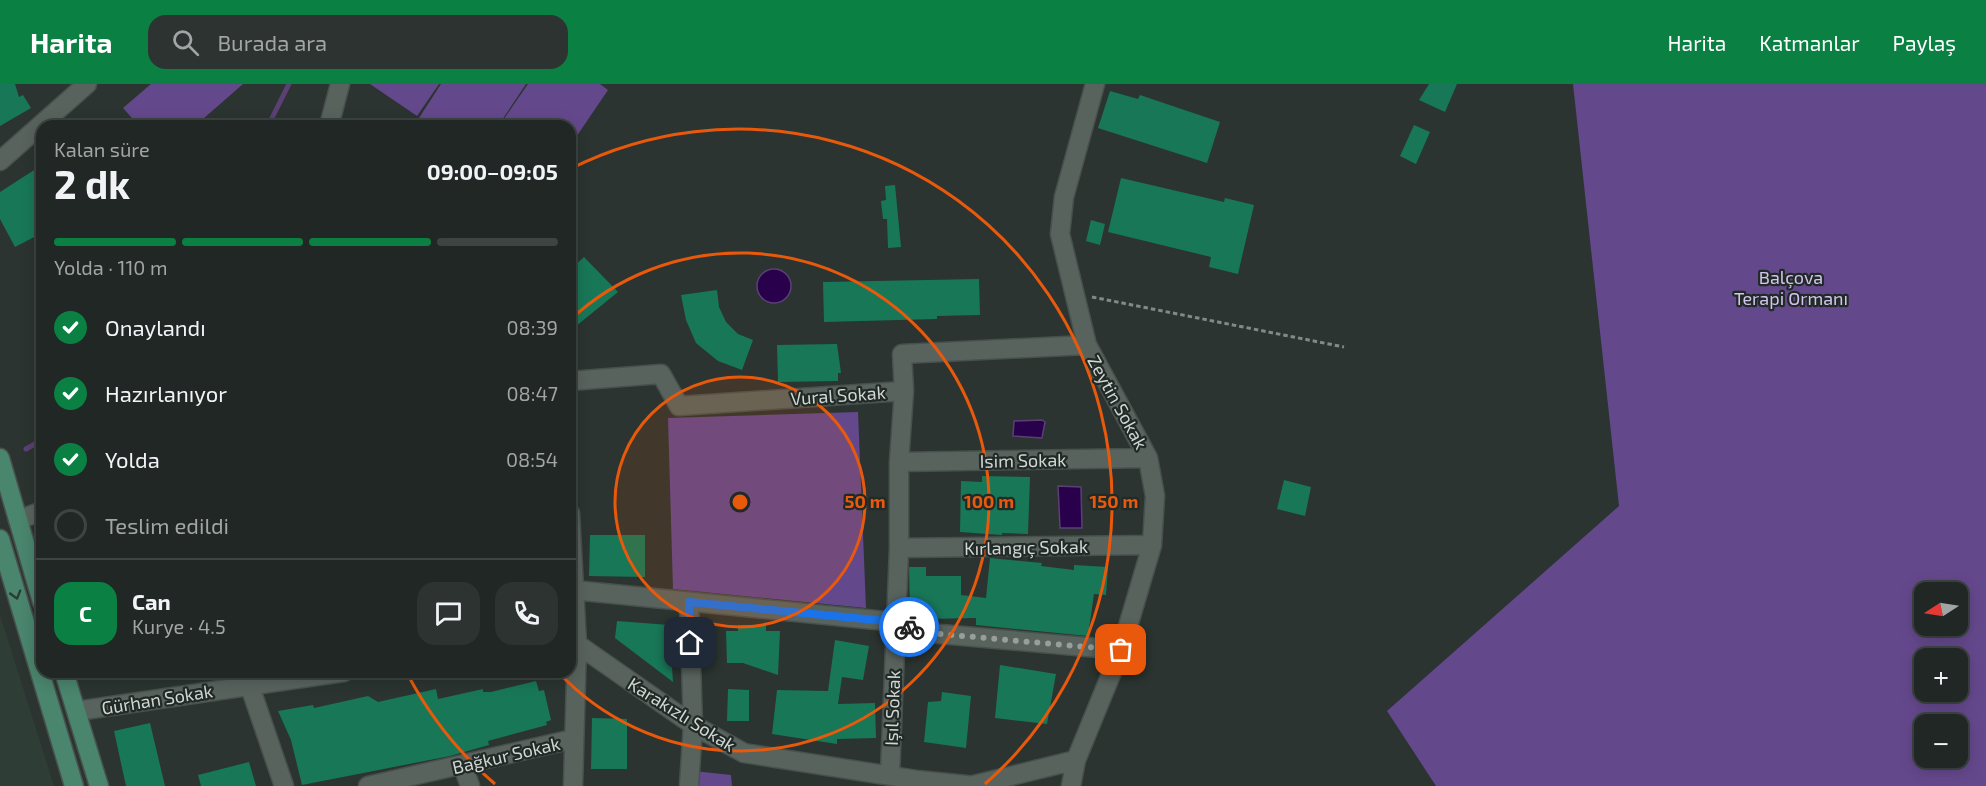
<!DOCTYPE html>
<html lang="tr">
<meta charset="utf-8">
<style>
:root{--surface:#202724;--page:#2d3331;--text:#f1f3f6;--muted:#a2a5a6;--line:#3d4441;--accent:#0b8043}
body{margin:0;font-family:"Exo 2",sans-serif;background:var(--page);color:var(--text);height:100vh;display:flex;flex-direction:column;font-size:22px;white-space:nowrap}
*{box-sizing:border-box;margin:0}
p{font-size:20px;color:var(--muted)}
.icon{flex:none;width:33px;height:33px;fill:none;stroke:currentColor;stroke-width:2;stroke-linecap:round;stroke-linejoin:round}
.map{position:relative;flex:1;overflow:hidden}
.sheet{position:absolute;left:36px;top:36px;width:540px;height:558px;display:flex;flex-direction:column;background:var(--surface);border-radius:18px;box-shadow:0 3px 15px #0003,0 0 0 2px var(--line)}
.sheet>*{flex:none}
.needle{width:39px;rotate:258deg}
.fabs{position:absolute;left:1914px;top:498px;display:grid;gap:12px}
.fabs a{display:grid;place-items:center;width:54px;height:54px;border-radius:12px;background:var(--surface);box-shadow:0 3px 15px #0003,0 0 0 2px var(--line);font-size:30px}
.pin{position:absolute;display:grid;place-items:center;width:51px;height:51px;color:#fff;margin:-26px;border-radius:12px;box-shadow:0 3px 9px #0006}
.courier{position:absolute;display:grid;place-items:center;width:60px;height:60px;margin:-30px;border:4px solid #1a73e8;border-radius:50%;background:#fff;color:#222;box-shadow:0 2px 8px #0007}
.headline em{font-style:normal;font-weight:700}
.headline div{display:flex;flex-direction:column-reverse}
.headline{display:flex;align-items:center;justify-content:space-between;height:102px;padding:0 18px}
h1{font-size:39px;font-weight:700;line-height:45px}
.bar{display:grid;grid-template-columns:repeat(4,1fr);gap:9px 6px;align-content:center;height:72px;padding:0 18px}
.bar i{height:8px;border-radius:4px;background:var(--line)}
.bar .active{background:var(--accent)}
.bar p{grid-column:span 4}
.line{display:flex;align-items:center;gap:15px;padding:0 18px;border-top:2px solid var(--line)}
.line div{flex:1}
.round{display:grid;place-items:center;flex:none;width:63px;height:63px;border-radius:18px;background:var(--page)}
ol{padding:0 18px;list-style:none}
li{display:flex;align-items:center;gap:18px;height:66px}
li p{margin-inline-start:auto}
li .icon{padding:6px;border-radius:50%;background:var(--accent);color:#fff;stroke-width:4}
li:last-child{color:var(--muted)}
li i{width:33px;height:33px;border:3px solid var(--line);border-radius:50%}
header{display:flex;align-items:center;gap:36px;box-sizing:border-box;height:84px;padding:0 30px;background:var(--accent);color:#fff}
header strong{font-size:28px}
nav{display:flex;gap:33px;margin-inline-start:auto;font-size:21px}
.search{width:420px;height:54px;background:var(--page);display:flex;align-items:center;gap:15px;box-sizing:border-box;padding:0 21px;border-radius:18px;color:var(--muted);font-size:22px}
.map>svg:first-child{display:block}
.built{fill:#2e3e36}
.green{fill:#64488c;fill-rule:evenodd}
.water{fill:#28004b;stroke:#5b4074;stroke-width:1.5}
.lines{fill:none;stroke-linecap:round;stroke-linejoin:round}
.stream{stroke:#5b4074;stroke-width:5}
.building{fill:#187757}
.minor-casing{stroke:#48504d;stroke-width:21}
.major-casing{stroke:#48504d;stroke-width:21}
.path{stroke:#828986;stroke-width:3;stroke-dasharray:4.5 3;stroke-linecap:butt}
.minor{stroke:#59635e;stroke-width:18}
.major{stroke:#4a856e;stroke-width:18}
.oneway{stroke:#293c34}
.done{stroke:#979e9b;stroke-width:6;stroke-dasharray:0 10.8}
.route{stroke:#1a73e8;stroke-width:8}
.ring{fill:none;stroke:#e8590c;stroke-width:3}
.labels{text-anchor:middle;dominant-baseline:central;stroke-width:4.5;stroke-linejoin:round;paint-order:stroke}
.park-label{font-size:18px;fill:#d3c4ef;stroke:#212a26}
.street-label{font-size:18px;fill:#d1d7d4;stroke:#212a26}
.centre{fill:#e8590c;stroke:#212a26;stroke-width:3}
.ring-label{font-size:18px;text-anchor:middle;font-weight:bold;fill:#e8590c;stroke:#212a26;stroke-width:4.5;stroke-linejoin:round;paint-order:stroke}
</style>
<header>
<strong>Harita</strong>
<div class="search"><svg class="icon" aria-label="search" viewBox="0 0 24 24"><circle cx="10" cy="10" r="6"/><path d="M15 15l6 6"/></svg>Burada ara</div>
<nav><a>Harita</a><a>Katmanlar</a><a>Paylaş</a></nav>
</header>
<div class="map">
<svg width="1986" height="702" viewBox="0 0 1986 702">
<rect width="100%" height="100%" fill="#2b3430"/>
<!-- built -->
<path class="built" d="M0 531 54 702H0Z"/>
<!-- green -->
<path class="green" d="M151 0H243L195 42H139L123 24Z
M370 0H439L417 32Z
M441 0H526L498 42H431L419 34Z
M528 0H600L608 6 570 62V42H499Z
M1573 0H1986V702H1436L1387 627 1619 422ZM1924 508H1958V542H1924ZM1958 574V608H1924V574ZM1958 640V674H1924V640Z
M858 328 866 524 673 505 668 334Z
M694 687 731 691 732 702H693Z"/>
<!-- water -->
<path class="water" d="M757 202a17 17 0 1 1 34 0a17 17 0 1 1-34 0Z
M1042 336 1045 338 1042 354 1013 352 1014 337Z
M1058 402 1081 403 1082 444H1060Z"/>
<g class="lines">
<!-- stream -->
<path class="stream" d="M268 42 289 0
M26 365 42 356"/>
</g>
<!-- building -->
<path class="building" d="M0 0H15L19 13 23 11 31 24 0 42Z
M1429 0H1457L1445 28 1419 16Z
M1110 7 1138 15 1140 11 1220 38 1207 79 1098 44Z
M1414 41 1430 48 1416 80 1400 72Z
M42 81V149L15 163 0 135V108Z
M1121 94 1224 118 1225 114 1254 121 1238 190 1209 183 1211 173 1108 148Z
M895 101 901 163 888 164 887 135H883L881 117 886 116 885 102Z
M1091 136 1105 140 1100 161 1086 157Z
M584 173 618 208 570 247V186Z
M979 195 980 231 937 232V235L824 238 823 198Z
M717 206 719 223 726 238 738 250 753 256 742 286 718 277 696 259 686 236 681 211Z
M837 260 841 289H838V297L778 298 777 261Z
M982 392 1030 393 1028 450 1002 449V451L960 448 961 397 982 398Z
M1284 396 1311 403 1305 432 1277 425Z
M590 451H645V493L589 492Z
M990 474 1042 479 1041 482 1074 486V481L1108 483 1106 511 1094 510 1088 552 976 541V534L923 535 910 531 909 483H926V492H961V511L986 514Z
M617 537 669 541 673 598 615 554Z
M738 541H766V547H780L778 591 743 579H727L726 547H738Z
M835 556 869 562 863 596 842 593 838 620 875 619 876 654 837 655V660L772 650 777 606 828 607Z
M1000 581 1056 590 1047 640 995 634Z
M536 597 539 607 544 606 551 636 546 638 547 641 488 657 489 661 450 672 302 701 291 656 278 627 313 621 314 624 368 612 378 618 436 605 438 615 483 605V608H491Z
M728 605 749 606V637H727Z
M942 608 971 612 966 664 924 658 928 618 941 617Z
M592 634 627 635V685H591Z
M150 639 165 702H126L114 647Z
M249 678 256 702H201L198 691Z"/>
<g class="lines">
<defs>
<path id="minor" d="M329 42 340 0
M0 77 87 0
M570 297 661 290 679 322 904 307 902 270 1087 261
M899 378 1148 374
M570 429 577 560 573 702
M18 436 42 427
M899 464 1152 461
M573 506 896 538 929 549 1121 566
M689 518 693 641 689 702
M570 561 577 560 693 641 744 669 917 696 976 702
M245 588 284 702
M77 627 344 588
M463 682 470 702
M890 690 899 464V378L904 307
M974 701 1076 676
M368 702 573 655
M1071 702 1076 676 1121 566 1152 461 1155 412 1148 374 1087 261 1060 150 1064 113 1095 0"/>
<path id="major" d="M0 374 42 518
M0 455 74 702
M64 588 99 702"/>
</defs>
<!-- minor casing -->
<use href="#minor" class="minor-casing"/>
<!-- major casing -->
<use href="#major" class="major-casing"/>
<!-- path -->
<path class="path" d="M1092 213 1344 263"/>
<!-- minor -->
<use href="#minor" class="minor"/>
<!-- major -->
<use href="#major" class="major"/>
</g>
<!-- one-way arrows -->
<defs><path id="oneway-chevron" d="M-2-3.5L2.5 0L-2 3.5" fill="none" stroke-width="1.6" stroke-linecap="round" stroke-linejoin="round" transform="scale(1.5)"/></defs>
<use class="oneway" href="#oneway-chevron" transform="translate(16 511) rotate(74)"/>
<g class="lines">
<!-- done -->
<path class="done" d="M909 543 929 549 1121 566"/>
<!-- route -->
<path class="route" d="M690 559 689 518 896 538 909 543"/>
</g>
<!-- distance rings -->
<circle cx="740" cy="418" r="125" fill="#e8590c" fill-opacity=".12"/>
<g class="ring">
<circle cx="740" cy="418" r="125"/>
<path d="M570 236A249 249 0 1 1 559 589"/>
<path d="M495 700A374 374 0 0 1 408 591M570 85A374 374 0 0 1 985 700"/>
</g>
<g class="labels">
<!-- park labels -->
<g class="park-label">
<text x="1791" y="193">Balçova<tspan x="1791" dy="21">Terapi Ormanı</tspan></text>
</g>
<!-- street labels -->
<g class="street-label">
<text transform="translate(838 311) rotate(-4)">Vural Sokak</text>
<text transform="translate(1118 318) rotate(61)">Zeytin Sokak</text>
<text transform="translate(1023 376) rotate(-1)">Isim Sokak</text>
<text transform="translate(1026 463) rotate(-1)">Kırlangıç Sokak</text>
<text transform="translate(157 615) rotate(-9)">Gürhan Sokak</text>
<text transform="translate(892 624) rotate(-88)">Işıl Sokak</text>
<text transform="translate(682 630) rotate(32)">Karakızlı Sokak</text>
<text transform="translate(506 671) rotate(-13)">Bağkur Sokak</text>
</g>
</g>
<circle cx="740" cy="418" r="9" class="centre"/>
<g class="ring-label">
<text x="865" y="424">50 m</text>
<text x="989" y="424">100 m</text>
<text x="1114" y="424">150 m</text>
</g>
</svg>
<div class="fabs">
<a><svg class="needle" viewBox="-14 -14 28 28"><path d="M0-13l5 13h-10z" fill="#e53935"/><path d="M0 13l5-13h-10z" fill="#a2a5a6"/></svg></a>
<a>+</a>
<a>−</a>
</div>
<div class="pin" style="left:1121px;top:566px;background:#ea580c"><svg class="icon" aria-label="bag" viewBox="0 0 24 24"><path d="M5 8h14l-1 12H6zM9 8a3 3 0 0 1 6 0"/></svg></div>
<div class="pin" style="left:690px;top:559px;background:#1f2937"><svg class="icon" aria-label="home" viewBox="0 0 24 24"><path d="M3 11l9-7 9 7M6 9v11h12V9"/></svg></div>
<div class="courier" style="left:909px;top:543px"><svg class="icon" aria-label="bike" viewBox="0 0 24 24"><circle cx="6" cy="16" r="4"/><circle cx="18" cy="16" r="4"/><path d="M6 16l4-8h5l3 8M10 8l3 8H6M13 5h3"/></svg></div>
<section class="sheet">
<div class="headline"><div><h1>2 dk</h1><p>Kalan süre</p></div><em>09:00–09:05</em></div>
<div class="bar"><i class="active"></i><i class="active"></i><i class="active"></i><i></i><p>Yolda · 110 m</p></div>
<ol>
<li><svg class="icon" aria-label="check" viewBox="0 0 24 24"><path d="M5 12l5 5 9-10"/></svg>Onaylandı<p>08:39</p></li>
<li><svg class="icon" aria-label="check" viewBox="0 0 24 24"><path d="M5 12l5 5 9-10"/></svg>Hazırlanıyor<p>08:47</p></li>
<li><svg class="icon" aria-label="check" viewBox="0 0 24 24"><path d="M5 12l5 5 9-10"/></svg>Yolda<p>08:54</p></li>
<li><i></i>Teslim edildi</li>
</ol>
<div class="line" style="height:108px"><b class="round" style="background:var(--accent);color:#fff">C</b><div><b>Can</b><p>Kurye · 4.5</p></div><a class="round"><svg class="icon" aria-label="chat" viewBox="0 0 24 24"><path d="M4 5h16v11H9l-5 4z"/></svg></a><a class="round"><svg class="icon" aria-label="phone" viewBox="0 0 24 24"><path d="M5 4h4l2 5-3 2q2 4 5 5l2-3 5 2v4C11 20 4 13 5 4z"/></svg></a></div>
</section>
</div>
